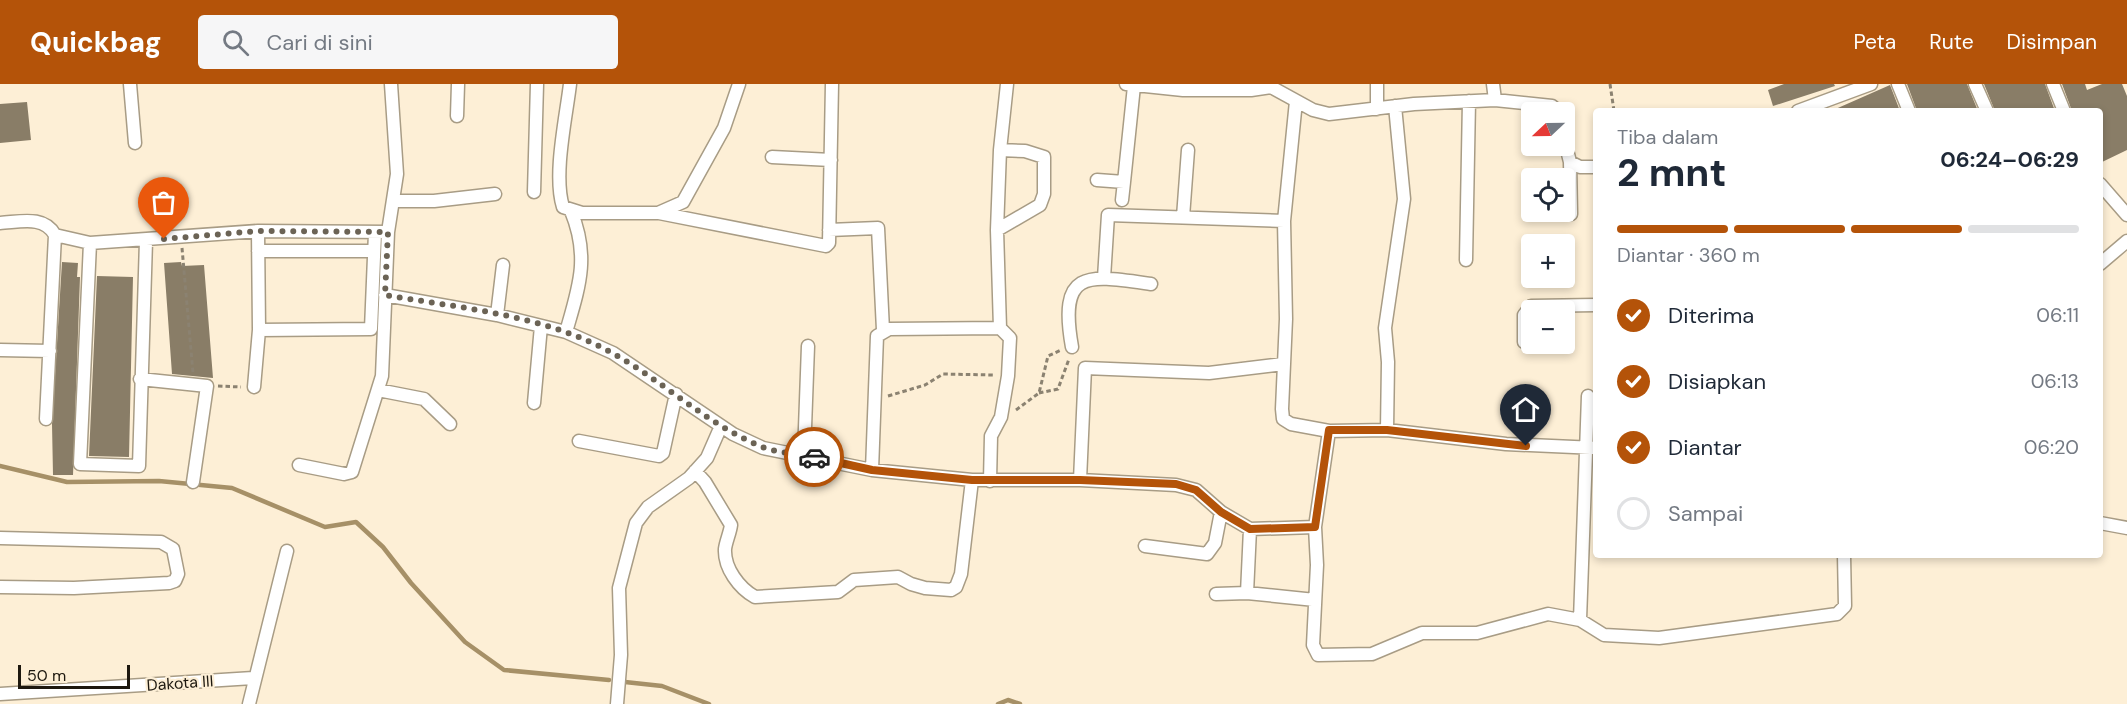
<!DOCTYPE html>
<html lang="id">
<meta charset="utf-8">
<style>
:root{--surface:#fff;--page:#f6f6f7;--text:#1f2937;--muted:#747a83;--line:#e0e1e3;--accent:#b45309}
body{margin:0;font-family:"DM Sans",sans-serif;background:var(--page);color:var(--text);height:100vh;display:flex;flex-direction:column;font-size:22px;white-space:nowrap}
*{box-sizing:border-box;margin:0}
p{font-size:20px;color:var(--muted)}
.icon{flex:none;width:33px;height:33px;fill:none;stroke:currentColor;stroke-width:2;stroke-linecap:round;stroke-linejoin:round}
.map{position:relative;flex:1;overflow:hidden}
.sheet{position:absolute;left:1593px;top:24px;width:510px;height:450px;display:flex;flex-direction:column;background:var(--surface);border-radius:6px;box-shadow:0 3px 9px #0003}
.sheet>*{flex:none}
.needle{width:39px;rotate:248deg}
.fabs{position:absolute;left:1521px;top:18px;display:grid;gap:12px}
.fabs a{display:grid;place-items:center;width:54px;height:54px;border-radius:6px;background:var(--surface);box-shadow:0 3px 9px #0003;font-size:30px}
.scale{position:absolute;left:18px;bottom:15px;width:112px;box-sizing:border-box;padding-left:6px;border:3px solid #1d180f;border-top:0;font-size:16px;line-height:21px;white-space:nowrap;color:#1d180f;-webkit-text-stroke:4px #fdefd6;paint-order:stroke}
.pin{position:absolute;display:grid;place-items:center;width:51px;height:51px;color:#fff;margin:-62px -26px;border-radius:50% 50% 50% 0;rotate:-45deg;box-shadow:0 0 6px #0007}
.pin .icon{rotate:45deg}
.courier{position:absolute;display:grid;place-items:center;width:60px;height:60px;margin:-30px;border:4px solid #b45309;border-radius:50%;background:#fff;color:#222;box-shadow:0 2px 8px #0007}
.overview em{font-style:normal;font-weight:700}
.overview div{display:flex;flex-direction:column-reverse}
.overview{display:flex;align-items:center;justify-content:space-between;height:102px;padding:0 24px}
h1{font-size:39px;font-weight:700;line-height:45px}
.bar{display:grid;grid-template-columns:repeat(4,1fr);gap:9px 6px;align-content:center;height:72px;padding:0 24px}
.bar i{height:8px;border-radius:4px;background:var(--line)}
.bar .current{background:var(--accent)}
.bar p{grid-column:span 4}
ol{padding:0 24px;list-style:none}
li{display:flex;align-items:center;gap:18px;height:66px}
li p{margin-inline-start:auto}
li .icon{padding:6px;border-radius:50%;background:var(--accent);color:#fff;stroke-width:4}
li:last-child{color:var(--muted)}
li i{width:33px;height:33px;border:3px solid var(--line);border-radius:50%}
header{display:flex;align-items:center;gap:36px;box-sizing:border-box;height:84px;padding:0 30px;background:var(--accent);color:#fff}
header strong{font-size:28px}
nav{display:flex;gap:33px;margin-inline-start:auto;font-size:21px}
.search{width:420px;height:54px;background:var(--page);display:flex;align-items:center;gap:15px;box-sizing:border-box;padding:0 21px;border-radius:6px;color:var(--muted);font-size:22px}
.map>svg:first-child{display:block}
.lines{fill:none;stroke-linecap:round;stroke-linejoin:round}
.stream{stroke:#a69067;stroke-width:4.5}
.building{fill:#897d67}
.minor-casing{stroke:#a89c85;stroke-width:15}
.path{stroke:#8b8271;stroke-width:3;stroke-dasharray:4.5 3;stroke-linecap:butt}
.minor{stroke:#fff;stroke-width:12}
.done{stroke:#6b6355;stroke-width:6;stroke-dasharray:0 10.8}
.route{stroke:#b45309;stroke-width:8}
.labels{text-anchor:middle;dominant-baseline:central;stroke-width:4.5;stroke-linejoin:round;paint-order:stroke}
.street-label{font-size:16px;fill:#1d180f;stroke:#fdefd6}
</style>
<header>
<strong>Quickbag</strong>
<div class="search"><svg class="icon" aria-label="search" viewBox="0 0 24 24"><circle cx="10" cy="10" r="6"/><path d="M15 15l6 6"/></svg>Cari di sini</div>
<nav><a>Peta</a><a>Rute</a><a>Disimpan</a></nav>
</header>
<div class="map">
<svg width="2127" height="620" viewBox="0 0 2127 620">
<rect width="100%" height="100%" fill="#fdefd6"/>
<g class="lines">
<!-- stream -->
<path class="stream" d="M0 382 67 398 159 397 232 404 325 443 356 438 383 463 411 499 465 558 504 586 609 596
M625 598 662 602 709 620
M998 620 1008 616 1020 620"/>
</g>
<!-- building -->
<path class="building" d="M1784 0H1834L1835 2 1773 22 1768 6Z
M1907 0H1967L1978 27H1917Z
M1984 0H2045L2055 27H1995Z
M2062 0H2085L2087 6 2102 0H2122L2127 12V66L2100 79V27H2072Z
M1890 1 1900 27H1831Z
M27 18 31 56 0 59V20Z
M62 178 78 179 77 193H80L73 391H53L52 340Z
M181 178 182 182 204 181 213 294 172 290 164 179Z
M97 192 133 193 129 373 89 372Z"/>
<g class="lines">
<defs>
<path id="minor" d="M130 0 135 59
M570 0C566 34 553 91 563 123L582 129H658L683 118 724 44 739 0
M1126 0 1183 6H1251L1271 3 1313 26 1329 30 1414 20 1495 16 1552 22 1559 28
M1493 0 1495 16
M1898 0 1909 27
M1975 0 1987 27
M2053 0 2064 27
M1296 17 1284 137 1286 235 1282 325 1283 335 1291 340 1329 347
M1377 25V0
M1798 27 1871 0
M457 32 458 0
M1564 54 1570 78 1580 83H1596
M1000 66 1007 0
M772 73 831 76
M1570 78 1571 130
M1097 96 1124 98 1134 2
M2100 100 2127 131
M534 108 537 0
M1122 116 1124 98
M394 117H434L495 110
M659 129 826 162 829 159 832 0
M1183 133 1188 66
M0 139C20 138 44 131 55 151L90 159 258 147 388 148
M829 146 878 144 883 246
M90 159 80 380 139 382 146 157
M258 167H374
M1466 176 1469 17
M2100 180 2127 157
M1104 194 1108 131 1284 137
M385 211 497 231 566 248 613 269 733 350 763 364 872 386 972 396H1080L1176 401 1196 406 1221 428 1250 445 1315 443 1329 347 1387 346 1506 360 1596 364
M497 231 503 181
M259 246 371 245 375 149
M566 248C579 203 590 173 571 127
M1524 258V231L1531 222 1596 221
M1072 263C1058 184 1088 191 1151 200
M0 266 50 267
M140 295 207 302 193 398
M254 303 259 246 258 147
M378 306 424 315 450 340
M1588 312 1580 536 1604 551 1659 554 1837 530 1845 522 1844 471
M534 319 541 242
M46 335 55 151
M1387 346 1388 278 1385 244 1404 115 1395 22
M579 357 659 372 663 369 676 310
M804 371 808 262
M299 381 344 390 352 388 382 292 388 148 397 90 391 0
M872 386 877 252 889 245 1000 244
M695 387 705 398 731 441C730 449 726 457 725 465 724 484 739 504 755 513L838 508 854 496 898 493 911 500 925 504 951 506 956 503 961 490 972 396
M1080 396 1085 284 1209 289 1283 280
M990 397 991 352 1001 333 1008 292 1010 254 1000 244 997 146 1000 66 1025 67 1044 73V110L1040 121 997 146
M2100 439 2127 444
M1315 443 1317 481 1313 561 1318 571 1372 570 1422 549H1477L1548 530 1580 536
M0 454 161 458 173 465 178 490 175 497 169 499 74 504 0 503
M1145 462 1207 470 1215 459 1221 428
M1247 509 1250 445
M1216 510 1247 509 1315 516
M0 610 253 594
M249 620 287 467
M617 620 621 571 619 504 636 439 648 423 689 394 707 374 721 342"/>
</defs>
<!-- minor casing -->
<use href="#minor" class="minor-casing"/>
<!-- path -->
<path class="path" d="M1610 0 1614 27
M182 164 193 289
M218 302 241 303
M1039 309 1058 305 1069 275
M888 312 925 301 943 290 994 291
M1016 326 1039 309 1048 272 1061 266"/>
<!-- minor -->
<use href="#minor" class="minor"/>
</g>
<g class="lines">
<!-- done -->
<path class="done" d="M164 155 258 147 388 148 385 211C460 224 546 231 614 270 664 298 707 340 760 362 776 369 796 369 814 373"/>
<!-- route -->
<path class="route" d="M814 373 872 386 972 396H1080L1176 400 1196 406 1221 428 1250 445 1315 443 1329 346H1387L1526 362"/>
</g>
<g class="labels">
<!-- street labels -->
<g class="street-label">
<text transform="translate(180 599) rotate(-4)">Dakota III</text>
</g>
</g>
</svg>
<div class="fabs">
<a><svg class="needle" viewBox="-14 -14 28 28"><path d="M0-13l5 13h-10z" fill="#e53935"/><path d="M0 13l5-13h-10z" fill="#747a83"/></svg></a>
<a><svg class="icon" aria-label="locate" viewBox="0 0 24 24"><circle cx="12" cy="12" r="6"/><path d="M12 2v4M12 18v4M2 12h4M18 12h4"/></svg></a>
<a>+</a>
<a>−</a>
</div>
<div class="scale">50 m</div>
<div class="pin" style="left:164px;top:155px;background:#ea580c"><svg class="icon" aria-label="bag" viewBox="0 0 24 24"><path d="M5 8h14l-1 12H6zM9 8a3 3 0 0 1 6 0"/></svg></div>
<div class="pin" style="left:1526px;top:362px;background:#1f2937"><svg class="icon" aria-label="home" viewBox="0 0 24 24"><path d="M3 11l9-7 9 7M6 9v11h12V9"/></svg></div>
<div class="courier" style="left:814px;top:373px"><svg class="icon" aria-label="car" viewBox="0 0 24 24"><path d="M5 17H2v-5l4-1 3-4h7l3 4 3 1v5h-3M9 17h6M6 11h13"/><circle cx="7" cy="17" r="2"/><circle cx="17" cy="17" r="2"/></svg></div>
<section class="sheet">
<div class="overview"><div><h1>2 mnt</h1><p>Tiba dalam</p></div><em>06:24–06:29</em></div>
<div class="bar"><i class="current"></i><i class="current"></i><i class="current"></i><i></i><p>Diantar · 360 m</p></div>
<ol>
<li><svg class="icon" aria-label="check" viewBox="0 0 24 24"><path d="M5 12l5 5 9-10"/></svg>Diterima<p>06:11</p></li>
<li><svg class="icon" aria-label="check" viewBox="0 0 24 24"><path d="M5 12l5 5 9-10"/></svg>Disiapkan<p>06:13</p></li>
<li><svg class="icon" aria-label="check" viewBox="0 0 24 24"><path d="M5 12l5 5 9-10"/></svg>Diantar<p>06:20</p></li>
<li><i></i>Sampai</li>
</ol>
</section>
</div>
